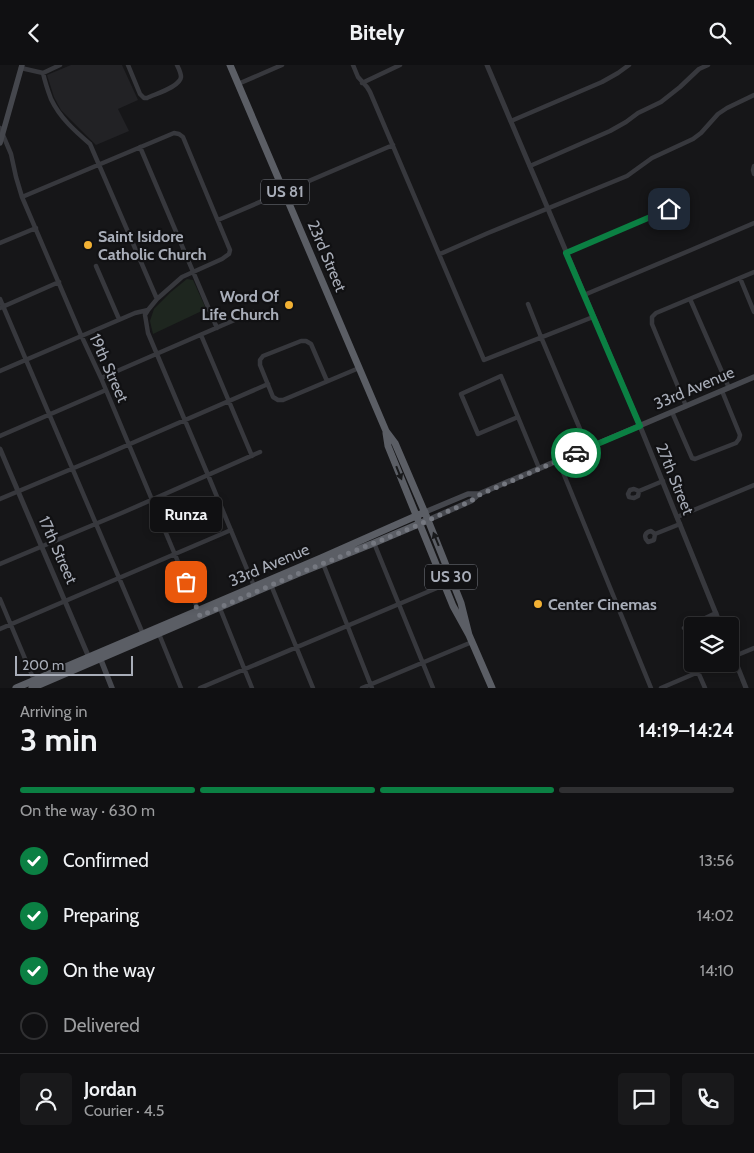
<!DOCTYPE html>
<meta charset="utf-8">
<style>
:root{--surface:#101012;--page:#19191b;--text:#f1f3f6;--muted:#9c9d9f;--line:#303032;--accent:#0b8043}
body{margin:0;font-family:Cabin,sans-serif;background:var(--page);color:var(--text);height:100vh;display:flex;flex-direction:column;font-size:19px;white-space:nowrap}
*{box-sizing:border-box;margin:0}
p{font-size:16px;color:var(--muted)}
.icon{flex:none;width:28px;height:28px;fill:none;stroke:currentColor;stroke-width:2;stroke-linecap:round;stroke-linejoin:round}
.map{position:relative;height:623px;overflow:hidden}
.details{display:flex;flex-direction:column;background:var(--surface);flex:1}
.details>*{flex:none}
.controls{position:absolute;left:684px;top:552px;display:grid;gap:10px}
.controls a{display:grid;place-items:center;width:55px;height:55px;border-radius:5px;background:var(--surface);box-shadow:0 2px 8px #0003,0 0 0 1px var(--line);font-size:25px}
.scale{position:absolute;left:15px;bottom:12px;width:118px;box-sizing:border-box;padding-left:5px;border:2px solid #a8adb8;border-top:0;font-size:14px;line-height:18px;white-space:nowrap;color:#a8adb8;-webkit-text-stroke:4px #111113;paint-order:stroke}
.pin{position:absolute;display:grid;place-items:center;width:42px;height:42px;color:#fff;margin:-21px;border-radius:10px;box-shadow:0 2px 8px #0006}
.courier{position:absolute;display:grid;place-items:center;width:50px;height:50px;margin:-25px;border:4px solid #0b8043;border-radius:50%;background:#fff;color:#222;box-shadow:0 1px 6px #0007}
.bubble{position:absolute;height:35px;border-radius:5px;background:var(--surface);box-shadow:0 2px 8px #0003,0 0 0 1px var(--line);font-size:16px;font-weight:700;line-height:35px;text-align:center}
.head em{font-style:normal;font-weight:700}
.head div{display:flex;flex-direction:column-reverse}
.head{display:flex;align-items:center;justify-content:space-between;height:85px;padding:0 20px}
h1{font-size:32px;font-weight:700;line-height:38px}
.bar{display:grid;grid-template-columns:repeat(4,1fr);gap:8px 5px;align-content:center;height:60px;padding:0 20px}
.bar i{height:6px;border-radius:4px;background:var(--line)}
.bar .current{background:var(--accent)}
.bar p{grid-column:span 4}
.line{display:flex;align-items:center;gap:12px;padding:0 20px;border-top:1px solid var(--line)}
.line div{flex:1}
.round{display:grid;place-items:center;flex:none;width:52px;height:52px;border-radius:5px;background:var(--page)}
ol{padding:0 20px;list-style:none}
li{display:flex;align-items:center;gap:15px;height:55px}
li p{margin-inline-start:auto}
li .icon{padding:5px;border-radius:50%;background:var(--accent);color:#fff;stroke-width:4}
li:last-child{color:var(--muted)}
li i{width:28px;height:28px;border:2px solid var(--line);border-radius:50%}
header{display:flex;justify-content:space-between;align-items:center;height:65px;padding:0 20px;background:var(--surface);font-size:22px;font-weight:700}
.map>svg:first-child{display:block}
.built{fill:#222225}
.green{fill:#1e261f}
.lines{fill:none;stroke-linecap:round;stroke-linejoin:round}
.minor{stroke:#37383d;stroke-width:4.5}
.tertiary{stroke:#37383d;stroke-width:5}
.secondary{stroke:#45474d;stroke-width:5.5}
.trunk{stroke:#5b5e65;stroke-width:7}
.oneway{fill:#18191b}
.done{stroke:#757880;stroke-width:5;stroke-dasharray:0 9}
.route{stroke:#0b8043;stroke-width:6}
.poi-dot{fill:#f2b134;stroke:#111113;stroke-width:2}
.labels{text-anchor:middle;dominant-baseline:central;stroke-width:4.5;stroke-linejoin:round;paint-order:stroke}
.shield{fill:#111113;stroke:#7b7e86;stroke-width:1}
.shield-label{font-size:15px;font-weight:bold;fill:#a8adb8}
.poi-label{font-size:16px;font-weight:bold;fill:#a8adb8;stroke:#111113;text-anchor:start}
.street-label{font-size:16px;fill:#a8adb8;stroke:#111113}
</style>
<header><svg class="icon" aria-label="back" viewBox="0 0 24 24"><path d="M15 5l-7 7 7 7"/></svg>Bitely<svg class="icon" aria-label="search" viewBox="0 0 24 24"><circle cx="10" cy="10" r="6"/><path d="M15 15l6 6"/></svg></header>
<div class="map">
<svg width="754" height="623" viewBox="0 0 754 623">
<rect width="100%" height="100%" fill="#161618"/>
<!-- built -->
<path class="built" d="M71 0H122L138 35 118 44 129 66 96 80 61 45 54 32 47 10Z"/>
<!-- green -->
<path class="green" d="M187 214 193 215 206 244 153 269 150 256 154 244 171 227Z"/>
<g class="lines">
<!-- minor -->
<path class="minor" d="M128 0 140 29 144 33H147C155 29 180 22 181 12 181 8 179 4 177 0
M353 0 358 12 367 22 370 27 484 295 593 252
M21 3 43 8 60 0
M43 8C45 17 48 26 51 34 60 53 75 66 90 79L157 234
M362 18 400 0
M238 19 282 0
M511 56 602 17 618 8 629 0
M0 63 11 89 16 112 22 132 81 270 101 313 199 547
M140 82 217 263
M530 101 610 66 626 57 638 48 661 37 680 22 699 4 708 0
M754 101 753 105 754 109
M218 155 393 80
M0 178 36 163
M566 188 686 137
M440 189 488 168 627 111 652 93 693 74 701 68 718 49 727 43 754 30
M96 201 119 254
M740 213 754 247
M584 230 691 185 754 158
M0 234 143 569
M690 234 729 323
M528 239 541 272 588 383
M0 243 59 217
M148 245 145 250 148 268 208 410 254 521
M201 270 252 391
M0 306 135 248 148 245 157 234 182 212 222 194 229 189 230 185 183 72 179 69 174 68 22 132
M501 311 518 352 478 369 461 329Z
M101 313 253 247
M327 316 311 279 306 276H301L263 291 260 295V300L273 332 278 335H283L359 303
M686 341 652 259V252L656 248 754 207
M672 347 692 393 695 394 700 392 736 378 739 374 740 370 722 326
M518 352 539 403
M0 371 106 325
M558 395 651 623
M639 426 638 431 634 433 629 432 628 429 630 425 634 424 639 426 663 416
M0 434 100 392 268 319
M677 452 754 420
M655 469 654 475 648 477C643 472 645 467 651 466L655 469 680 459
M374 478 433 623
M322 496 372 623
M0 499 124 447 260 387
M271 520 313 623
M0 534 34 615
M219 541 252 623
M684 563 716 548
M0 564 231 465
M159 569 181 623
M730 593 754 583
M698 607 705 623
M200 623 444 520
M362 623 472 577
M661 623 717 599"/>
<!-- tertiary -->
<path class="tertiary" d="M487 0 640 361 721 561
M0 384 90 595
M730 583 746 623"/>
<!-- secondary -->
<path class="secondary" d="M0 78 22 0
M425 447 468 429H479
M428 455 471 436 479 429 754 312
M99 590 112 623"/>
<!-- trunk -->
<path class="trunk" d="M230 0 386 366 395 378 428 455 461 538 469 570
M386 368 388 381 453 541 469 570 492 623
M16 623 321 493 425 447
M32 623 297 509 374 478 428 455"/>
</g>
<!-- one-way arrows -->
<defs><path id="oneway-solid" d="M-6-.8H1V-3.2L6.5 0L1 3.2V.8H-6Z" transform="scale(1.25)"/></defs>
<g class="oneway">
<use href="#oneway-solid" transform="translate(399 408) rotate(68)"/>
<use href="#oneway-solid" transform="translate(436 474) rotate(-112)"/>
</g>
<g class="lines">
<!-- done -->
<path class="done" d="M186 517 200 551 297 509 409 464 471 436 479 430 576 388"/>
<!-- route -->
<path class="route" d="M576 388 640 361 566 188 669 144"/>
</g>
<!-- markers -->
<g class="poi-dot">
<circle cx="88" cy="180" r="5"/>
<circle cx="289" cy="240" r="5"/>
<circle cx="538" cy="539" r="5"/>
</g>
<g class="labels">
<!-- shield labels -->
<g class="shield">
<rect x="261" y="114.5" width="48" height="25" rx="4"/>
<rect x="425" y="499.5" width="52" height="25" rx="4"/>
</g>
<g class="shield-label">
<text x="285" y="127">US 81</text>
<text x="451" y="512">US 30</text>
</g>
<!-- poi labels -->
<g class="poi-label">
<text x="98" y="171">Saint Isidore<tspan x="98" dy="18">Catholic Church</tspan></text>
<text x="279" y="231" text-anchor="end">Word Of<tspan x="279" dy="18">Life Church</tspan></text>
<text x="548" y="539">Center Cinemas</text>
</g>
<!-- street labels -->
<g class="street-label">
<text transform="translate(327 191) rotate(67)">23rd Street</text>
<text transform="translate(109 303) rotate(66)">19th Street</text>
<text transform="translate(694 323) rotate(-23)">33rd Avenue</text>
<text transform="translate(675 414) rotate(68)">27th Street</text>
<text transform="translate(58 485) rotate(66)">17th Street</text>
<text transform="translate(269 500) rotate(-23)">33rd Avenue</text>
</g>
</g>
</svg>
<div class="controls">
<a><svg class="icon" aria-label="layers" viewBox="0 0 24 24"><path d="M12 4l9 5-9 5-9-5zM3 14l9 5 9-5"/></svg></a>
</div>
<div class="scale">200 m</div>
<div class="pin" style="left:186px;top:517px;background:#ea580c"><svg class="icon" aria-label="bag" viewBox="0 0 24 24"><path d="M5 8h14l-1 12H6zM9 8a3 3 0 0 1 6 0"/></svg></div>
<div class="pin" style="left:669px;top:144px;background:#1f2937"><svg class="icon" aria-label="home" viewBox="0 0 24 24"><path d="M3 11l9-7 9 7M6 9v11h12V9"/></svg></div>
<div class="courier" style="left:576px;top:388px"><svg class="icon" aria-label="car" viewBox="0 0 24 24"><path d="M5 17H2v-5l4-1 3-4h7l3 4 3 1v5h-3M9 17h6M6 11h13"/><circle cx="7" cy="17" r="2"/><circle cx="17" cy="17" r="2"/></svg></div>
<div class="bubble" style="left:150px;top:432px;width:72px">Runza</div>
</div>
<section class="details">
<div class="head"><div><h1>3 min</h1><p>Arriving in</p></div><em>14:19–14:24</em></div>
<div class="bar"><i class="current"></i><i class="current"></i><i class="current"></i><i></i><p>On the way · 630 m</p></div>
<ol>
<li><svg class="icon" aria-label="check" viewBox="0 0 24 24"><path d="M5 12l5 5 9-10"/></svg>Confirmed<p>13:56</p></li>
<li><svg class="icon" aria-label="check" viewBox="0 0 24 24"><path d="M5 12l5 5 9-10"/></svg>Preparing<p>14:02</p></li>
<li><svg class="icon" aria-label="check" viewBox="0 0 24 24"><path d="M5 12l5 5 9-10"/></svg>On the way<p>14:10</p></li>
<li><i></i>Delivered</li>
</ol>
<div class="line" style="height:90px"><a class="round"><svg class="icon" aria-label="person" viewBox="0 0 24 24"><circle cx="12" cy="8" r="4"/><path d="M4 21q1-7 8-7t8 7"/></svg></a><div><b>Jordan</b><p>Courier · 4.5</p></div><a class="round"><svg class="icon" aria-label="chat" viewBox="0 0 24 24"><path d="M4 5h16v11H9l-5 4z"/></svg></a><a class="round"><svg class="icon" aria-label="phone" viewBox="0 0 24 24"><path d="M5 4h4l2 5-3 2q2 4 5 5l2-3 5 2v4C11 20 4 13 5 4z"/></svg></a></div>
</section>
